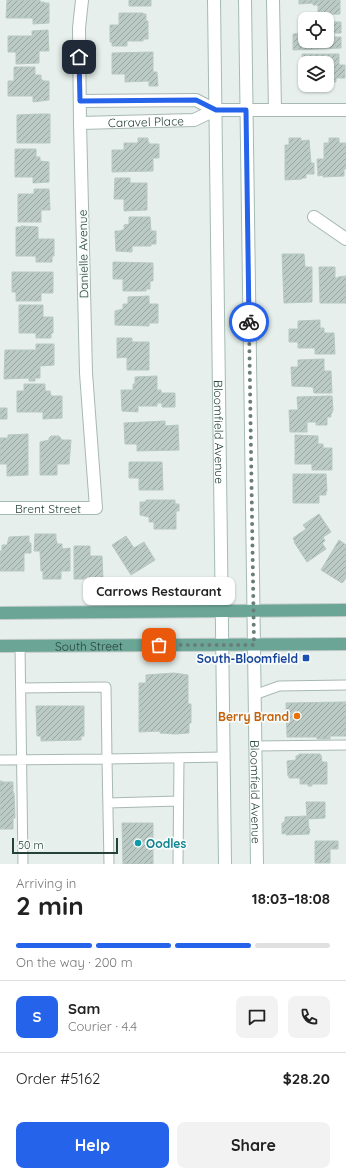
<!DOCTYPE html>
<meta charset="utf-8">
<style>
:root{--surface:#fff;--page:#f2f2f2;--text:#222;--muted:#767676;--line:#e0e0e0;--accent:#2563eb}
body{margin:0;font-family:Quicksand,sans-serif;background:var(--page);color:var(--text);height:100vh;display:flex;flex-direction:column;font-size:15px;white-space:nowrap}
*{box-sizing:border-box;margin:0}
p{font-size:13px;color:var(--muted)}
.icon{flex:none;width:22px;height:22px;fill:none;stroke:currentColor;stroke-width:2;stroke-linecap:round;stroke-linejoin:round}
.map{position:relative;height:864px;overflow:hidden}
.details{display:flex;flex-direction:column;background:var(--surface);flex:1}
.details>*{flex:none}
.buttons{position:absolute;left:298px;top:12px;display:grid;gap:8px}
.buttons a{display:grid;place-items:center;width:36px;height:36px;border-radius:8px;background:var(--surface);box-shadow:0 1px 3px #0004;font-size:20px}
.scale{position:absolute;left:12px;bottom:10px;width:106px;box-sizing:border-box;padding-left:4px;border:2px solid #24423a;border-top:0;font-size:11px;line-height:14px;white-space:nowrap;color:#24423a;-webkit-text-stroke:3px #f7fbf9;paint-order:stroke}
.pin{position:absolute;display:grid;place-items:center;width:34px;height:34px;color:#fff;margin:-17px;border-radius:8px;box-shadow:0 2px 6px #0006}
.courier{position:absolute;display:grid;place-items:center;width:40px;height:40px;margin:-20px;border:3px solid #2563eb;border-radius:50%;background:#fff;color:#222;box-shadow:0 1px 5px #0007}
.bubble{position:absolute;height:28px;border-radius:8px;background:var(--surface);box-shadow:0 1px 3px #0004;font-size:13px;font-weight:700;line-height:28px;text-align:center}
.overview em{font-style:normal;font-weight:700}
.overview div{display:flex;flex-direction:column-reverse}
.overview{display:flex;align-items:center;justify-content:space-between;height:68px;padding:0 16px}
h1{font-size:26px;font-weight:700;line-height:30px}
.bar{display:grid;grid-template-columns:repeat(4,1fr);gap:6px 4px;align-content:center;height:48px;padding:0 16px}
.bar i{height:5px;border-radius:3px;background:var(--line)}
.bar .active{background:var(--accent)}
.bar p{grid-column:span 4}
.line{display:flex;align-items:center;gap:10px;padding:0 16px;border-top:1px solid var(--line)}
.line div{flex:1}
.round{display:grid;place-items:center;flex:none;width:42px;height:42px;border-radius:8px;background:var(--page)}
.button{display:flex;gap:8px;margin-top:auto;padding:8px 16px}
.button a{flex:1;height:46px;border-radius:8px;background:var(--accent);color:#fff;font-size:16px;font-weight:700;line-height:46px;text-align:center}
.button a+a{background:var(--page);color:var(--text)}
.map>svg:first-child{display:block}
.building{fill:url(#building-hatch);stroke:#b8c9c2}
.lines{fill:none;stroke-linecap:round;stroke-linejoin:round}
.lane-casing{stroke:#a8b8b2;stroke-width:11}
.street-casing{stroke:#a8b8b2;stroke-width:14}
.secondary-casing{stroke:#a4bbb3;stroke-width:14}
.primary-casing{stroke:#c2cac8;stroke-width:14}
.lane{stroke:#fff;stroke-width:9}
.street{stroke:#fff;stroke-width:12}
.secondary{stroke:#fff;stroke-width:12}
.primary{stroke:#6aa596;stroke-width:12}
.done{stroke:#687f78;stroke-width:4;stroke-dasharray:0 7.2}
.route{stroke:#2563eb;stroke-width:5}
.transit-dot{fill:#1a4fb4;stroke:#f7fbf9;stroke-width:1.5}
.food-dot{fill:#e8710a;stroke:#f7fbf9;stroke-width:1.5}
.culture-dot{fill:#0f9aa8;stroke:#f7fbf9;stroke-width:1.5}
.labels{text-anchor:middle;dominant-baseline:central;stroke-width:3.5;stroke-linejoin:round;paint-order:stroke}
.street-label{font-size:12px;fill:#24423a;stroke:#f7fbf9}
.transit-label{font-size:12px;font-weight:bold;fill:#164399;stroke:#f7fbf9;text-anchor:end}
.food-label{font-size:12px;font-weight:bold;fill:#c56008;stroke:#f7fbf9;text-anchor:end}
.culture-label{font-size:12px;font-weight:bold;fill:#0d838f;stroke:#f7fbf9;text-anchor:start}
</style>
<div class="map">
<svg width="346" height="864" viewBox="0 0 346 864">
<defs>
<pattern id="building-hatch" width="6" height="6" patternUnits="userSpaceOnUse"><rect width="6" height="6" fill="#bbcac4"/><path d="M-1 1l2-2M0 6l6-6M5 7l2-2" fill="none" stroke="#98a6a0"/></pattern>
</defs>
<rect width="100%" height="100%" fill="#e6efeb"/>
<!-- building -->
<path class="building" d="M7 0H40V2H44V3H49V23L33 24V18H6Z
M129 0H151V6H129Z
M299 0H340V14L318 15V5H313V3L299 4Z
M119 13H143V14H146V21H148V39H143V41H127V46H112V42H110V25H119Z
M327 22H341V33H334V37H341V48L293 50V34L305 33V41H327Z
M48 30 49 51H39V63L16 64V52H8V36H32V31Z
M153 52V72H157L158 86H149V81L125 82V74H112V53Z
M302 54H339V65H345V78H336V82H327V63H305V69H302Z
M14 67H35V75H41V80H43V81H49V100L33 102V96H8V81H14Z
M39 114H50V143H17V115Z
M138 138H148V142H149V144H159V158H153V171L112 172V150H124V143H138Z
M289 138H301V141L309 140 311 163H314V174H306V178H302V179L285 180V145H289Z
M329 138H339V143H346V169H344V176L323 177V175L318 176 317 159H324V143H329Z
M15 149H36V157H40V161L49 162V182L33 183V177H15Z
M115 178H130V183H147V210L124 211V199H114Z
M34 189H49L50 210H41V222H18V194H34Z
M129 217H150L151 231H156V244H151V246H132V252L116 251 115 231H121V230H124V225L129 224Z
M21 226 38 227V239H54V256H52V262H36V256H16V227H21Z
M282 254H304L305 267H312V302L284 303Z
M113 262 153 263V281H150V289H146V291H123V279H113Z
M319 267H335V278H338V277L346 276V303H320Z
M12 272H53V293H41V301H16V292H12Z
M149 296V304H158V323H149V326L115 325V311L123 309V304H128V297Z
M19 305H43V317H53V333H51V338H36V333H19Z
M320 320V328H324V333H334L335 354H315V348H298V342H289V329H298V321Z
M117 338H132V342H149V370H127V357L117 358Z
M36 344H54V365L40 366V378H35V381H29V378L4 379 5 350H36Z
M324 359V371H331L332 393H314L313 387 292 386 291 367H298V360Z
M157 376V390H161V393H175V407H162V403H157V406H138V412L122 411 121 390H133V384H135V377Z
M24 384H45V391H50L51 396H62V418L43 419V412H17V391H24Z
M328 396H332L333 410 332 413H331V417H327V425H316V422H307V432H290L289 410H298L297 397Z
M0 408H7V419H0Z
M165 421V426L178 425 179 450 137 451V444H125L124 423Z
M28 434V475L7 476V464H0V438H8V435Z
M295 435 318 436V444H323V448H332V470H312V464H295Z
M51 436H59L62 440H71L69 464H57V475H40V442L49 440V438Z
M129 462H162L163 490H139V478H129Z
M293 474H326L327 491H326V495H319V503H293Z
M146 500H175V504H179V511H176V529H154V522H149V517L140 515V502H146Z
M319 514 331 532 323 537 325 541 322 543 326 549 307 562 294 542H295L293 538 306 529 303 525Z
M35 534H56V541H57V544H62V549L70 548V571H61V579H43V571H41L40 551H34Z
M29 536V543H31V553H24V571H0V551H2V545H7L9 537Z
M126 536 134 548 144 542 155 560 131 575 112 545Z
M339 540 346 545V578L342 583 321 570Z
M74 546H90V556H102L103 579H74Z
M174 673 188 675V704H191V723H189V733L175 734 160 733V731L139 732V683H146V675Z
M344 702H346V736H330V739H317V737H287L286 703Z
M36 706H84V736H81V740L41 741V736H37Z
M299 754H320V755H321L322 762H327V784H312V786H308V784H300V778H289V776H288L287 761 296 760V756L299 755Z
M0 781H2V782H13V793H14L15 818H13V829H0Z
M306 802H325V818L308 819 309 829H310L309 834 286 835V833L282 834V823H284V821H285V817L307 816Z
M122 823H153V864H123Z
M315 841H338V849H330V863H315Z"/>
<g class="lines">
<defs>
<path id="lane" d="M20 646 23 864
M254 695 279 686 346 685
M255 746 346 745
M0 760 107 759 106 687 21 688
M108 803 178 801
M109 864 107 759 224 757
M178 864 179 758"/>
<g id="street">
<path d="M273 0 275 110"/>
<path d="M80 101 196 100 215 110"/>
<path id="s1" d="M80 123 194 120 215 110H346"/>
<path d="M314 217 346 239"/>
<path id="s2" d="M0 508H96L86 373 80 123 79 28 82 0"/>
</g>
<g id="secondary">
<path id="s3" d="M214 0 225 864"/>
<path id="s4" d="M245 0 257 864"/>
</g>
<g id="primary">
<path d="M0 613 346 610"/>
<path id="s5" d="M0 646 346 644"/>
</g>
</defs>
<!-- lane casing -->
<use href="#lane" class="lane-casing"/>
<!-- street casing -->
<use href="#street" class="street-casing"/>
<!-- secondary casing -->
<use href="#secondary" class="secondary-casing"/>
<!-- primary casing -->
<use href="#primary" class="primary-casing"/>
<!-- lane -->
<use href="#lane" class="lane"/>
<!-- street -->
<use href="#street" class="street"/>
<!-- secondary -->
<use href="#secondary" class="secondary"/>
<!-- primary -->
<use href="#primary" class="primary"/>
</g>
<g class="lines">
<!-- done -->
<path class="done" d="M159 645H254L249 322"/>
<!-- route -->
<path class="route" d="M79 57 80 101 196 100 216 110H246L249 322"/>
</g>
<!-- markers -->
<rect class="transit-dot" x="302" y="654" width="8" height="8" rx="2"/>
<circle class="food-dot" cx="297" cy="716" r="4"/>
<circle class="culture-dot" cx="138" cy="843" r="4"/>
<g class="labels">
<!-- street labels -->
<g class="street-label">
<text stroke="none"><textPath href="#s1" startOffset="66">Caravel Place</textPath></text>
<text transform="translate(83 254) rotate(-91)">Danielle Avenue</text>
<text stroke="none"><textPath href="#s3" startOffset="432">Bloomfield Avenue</textPath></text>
<text stroke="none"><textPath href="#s2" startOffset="48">Brent Street</textPath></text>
<text stroke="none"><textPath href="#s5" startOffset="89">South Street</textPath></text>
<text stroke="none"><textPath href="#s4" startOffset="792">Bloomfield Avenue</textPath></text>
</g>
<!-- transit labels -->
<g class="transit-label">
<text x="298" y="658">South-Bloomfield</text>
</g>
<!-- food labels -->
<g class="food-label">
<text x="289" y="716">Berry Brand</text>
</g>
<!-- culture labels -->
<g class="culture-label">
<text x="146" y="843">Oodles</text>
</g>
</g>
</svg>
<div class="buttons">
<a><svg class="icon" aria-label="locate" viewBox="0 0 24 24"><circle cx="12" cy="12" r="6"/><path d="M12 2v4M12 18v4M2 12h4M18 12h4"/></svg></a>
<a><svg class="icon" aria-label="layers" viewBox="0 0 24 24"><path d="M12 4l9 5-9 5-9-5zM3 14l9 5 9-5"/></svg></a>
</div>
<div class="scale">50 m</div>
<div class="pin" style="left:159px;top:645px;background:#ea580c"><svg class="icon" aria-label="bag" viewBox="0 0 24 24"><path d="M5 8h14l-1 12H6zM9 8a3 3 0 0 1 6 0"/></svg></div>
<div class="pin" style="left:79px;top:57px;background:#1f2937"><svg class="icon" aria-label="home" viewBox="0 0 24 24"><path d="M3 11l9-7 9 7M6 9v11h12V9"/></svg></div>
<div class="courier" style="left:249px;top:322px"><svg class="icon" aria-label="bike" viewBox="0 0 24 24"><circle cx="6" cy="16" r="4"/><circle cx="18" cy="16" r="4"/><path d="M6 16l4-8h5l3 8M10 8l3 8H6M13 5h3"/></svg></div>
<div class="bubble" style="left:83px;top:577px;width:152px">Carrows Restaurant</div>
</div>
<section class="details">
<div class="overview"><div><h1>2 min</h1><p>Arriving in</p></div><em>18:03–18:08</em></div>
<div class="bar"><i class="active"></i><i class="active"></i><i class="active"></i><i></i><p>On the way · 200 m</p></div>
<div class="line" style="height:72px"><b class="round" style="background:var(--accent);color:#fff">S</b><div><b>Sam</b><p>Courier · 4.4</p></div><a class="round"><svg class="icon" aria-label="chat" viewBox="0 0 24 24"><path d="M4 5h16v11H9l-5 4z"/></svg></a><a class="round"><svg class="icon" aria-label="phone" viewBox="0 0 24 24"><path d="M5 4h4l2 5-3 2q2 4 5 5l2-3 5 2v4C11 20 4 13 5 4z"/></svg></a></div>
<div class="line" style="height:52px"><div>Order #5162</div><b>$28.20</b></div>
<div class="button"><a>Help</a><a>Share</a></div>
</section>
